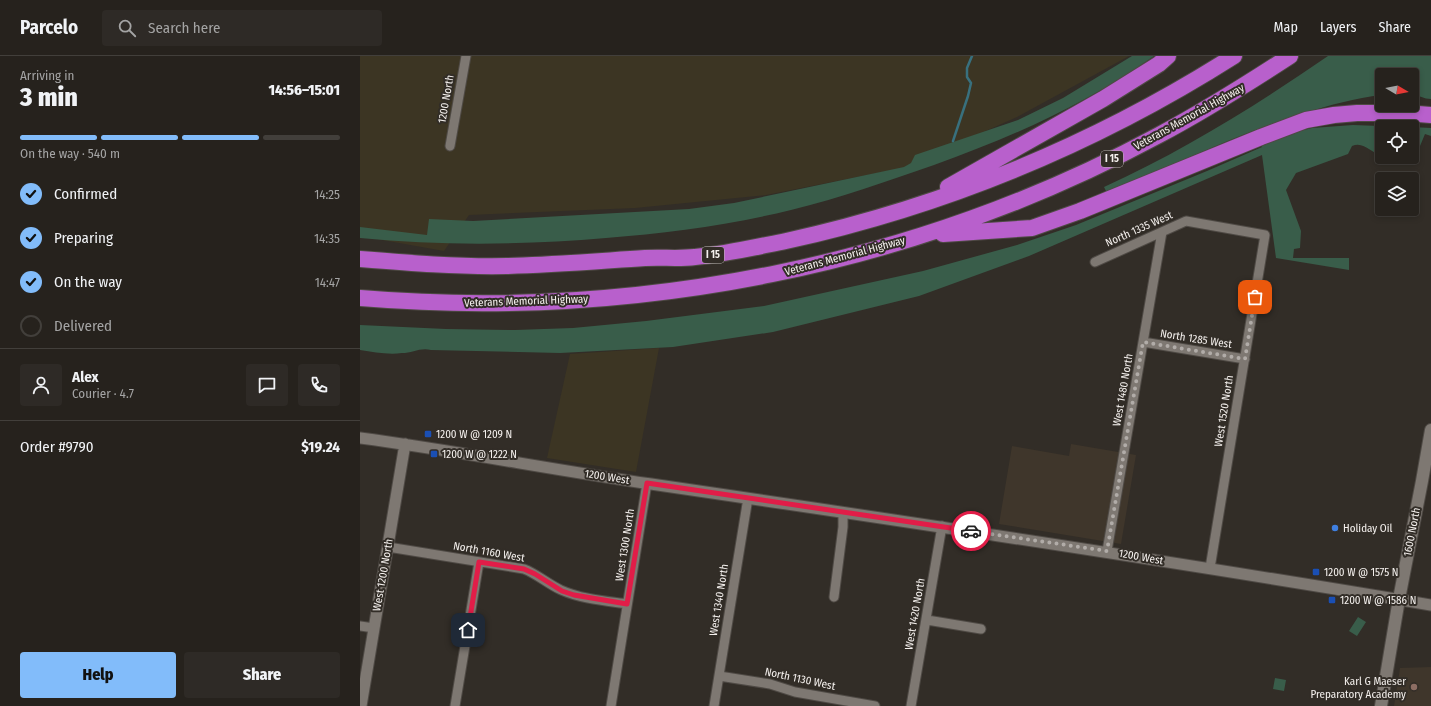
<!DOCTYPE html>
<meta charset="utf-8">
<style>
:root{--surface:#26221d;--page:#2e2a26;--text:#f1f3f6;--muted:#a4a4a4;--line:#423f3b;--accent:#82bcfa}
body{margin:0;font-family:"Fira Sans Condensed",sans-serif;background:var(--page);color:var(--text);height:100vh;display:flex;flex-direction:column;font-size:15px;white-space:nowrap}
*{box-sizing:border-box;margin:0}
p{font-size:13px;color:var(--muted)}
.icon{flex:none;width:22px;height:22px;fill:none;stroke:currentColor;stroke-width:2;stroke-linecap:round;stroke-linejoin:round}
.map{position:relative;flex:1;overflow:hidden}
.side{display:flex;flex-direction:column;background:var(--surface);width:360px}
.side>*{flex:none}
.needle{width:26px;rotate:100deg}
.controls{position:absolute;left:1015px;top:12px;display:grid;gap:8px}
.controls a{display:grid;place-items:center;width:44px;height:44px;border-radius:4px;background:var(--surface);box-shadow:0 2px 6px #0003,0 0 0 1px var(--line);font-size:20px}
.pin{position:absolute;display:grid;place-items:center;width:34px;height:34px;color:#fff;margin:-17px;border-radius:8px;box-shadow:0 2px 6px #0006}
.courier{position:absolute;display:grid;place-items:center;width:40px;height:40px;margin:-20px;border:3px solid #e11d48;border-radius:50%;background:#fff;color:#222;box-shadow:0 1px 5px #0007}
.headline em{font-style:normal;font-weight:800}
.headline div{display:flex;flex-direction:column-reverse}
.headline{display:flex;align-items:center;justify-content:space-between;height:68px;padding:0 20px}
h1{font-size:26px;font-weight:800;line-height:30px}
.bar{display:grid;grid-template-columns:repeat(4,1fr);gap:6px 4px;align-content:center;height:48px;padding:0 20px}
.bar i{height:5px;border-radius:3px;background:var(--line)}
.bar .on{background:var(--accent)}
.bar p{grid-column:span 4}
.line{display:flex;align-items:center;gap:10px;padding:0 20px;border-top:1px solid var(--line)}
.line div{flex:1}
.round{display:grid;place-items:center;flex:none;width:42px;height:42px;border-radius:4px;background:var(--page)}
ol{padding:0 20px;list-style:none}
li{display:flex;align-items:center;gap:12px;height:44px}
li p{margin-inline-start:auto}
li .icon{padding:4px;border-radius:50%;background:var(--accent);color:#111;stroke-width:4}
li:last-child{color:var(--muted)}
li i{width:22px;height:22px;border:2px solid var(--line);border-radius:50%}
.action{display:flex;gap:8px;margin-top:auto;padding:8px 20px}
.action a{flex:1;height:46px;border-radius:4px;background:var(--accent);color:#111;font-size:16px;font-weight:800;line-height:46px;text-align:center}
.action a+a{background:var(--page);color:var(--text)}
header{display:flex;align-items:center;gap:24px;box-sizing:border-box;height:56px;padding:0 20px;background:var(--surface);border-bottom:1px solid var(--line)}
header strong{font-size:19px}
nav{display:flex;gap:22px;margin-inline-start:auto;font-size:14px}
.search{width:280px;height:36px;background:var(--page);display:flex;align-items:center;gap:10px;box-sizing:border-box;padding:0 14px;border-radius:4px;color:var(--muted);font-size:15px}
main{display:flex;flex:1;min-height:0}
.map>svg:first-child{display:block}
.built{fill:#3f362b}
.industrial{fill:#3c3523}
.green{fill:#395d4a}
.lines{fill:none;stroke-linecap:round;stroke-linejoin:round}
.stream{stroke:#38707e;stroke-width:2.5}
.minor-casing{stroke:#4f4a45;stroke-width:11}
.tertiary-casing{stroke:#4f4a45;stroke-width:13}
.secondary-casing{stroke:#4f4a45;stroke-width:14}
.motorway-casing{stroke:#4f4a45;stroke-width:18}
.minor{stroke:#7e7872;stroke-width:9}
.tertiary{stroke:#7e7872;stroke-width:11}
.secondary{stroke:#7e7872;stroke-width:12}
.motorway{stroke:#b860cc;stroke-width:16}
.done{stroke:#b1aca8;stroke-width:4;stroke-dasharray:0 7.2}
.route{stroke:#e11d48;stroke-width:5}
.transit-dot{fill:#1a4fb4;stroke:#322d27;stroke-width:1.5}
.shop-dot{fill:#3f7fe0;stroke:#322d27;stroke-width:1.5}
.education-dot{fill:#8d6e63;stroke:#322d27;stroke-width:1.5}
.labels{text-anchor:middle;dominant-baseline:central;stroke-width:4;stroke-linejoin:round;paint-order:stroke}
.shield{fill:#322d27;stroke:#bab6b2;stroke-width:1}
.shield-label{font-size:10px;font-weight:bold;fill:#f5f1ee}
.street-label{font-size:11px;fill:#f5f1ee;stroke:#322d27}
.poi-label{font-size:11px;fill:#f5f1ee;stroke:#322d27;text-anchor:start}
</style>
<header>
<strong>Parcelo</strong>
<div class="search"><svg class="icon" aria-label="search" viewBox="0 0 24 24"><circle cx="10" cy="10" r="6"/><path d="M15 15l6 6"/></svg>Search here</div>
<nav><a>Map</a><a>Layers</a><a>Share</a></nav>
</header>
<main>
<section class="side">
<div class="headline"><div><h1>3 min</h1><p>Arriving in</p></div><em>14:56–15:01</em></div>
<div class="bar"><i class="on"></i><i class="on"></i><i class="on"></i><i></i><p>On the way · 540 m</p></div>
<ol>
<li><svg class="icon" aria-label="check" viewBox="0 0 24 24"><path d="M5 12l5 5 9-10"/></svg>Confirmed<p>14:25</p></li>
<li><svg class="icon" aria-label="check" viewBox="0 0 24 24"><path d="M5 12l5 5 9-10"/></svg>Preparing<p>14:35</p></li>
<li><svg class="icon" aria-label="check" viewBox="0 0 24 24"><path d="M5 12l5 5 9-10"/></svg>On the way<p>14:47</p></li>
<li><i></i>Delivered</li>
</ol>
<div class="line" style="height:72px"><a class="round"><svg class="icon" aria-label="person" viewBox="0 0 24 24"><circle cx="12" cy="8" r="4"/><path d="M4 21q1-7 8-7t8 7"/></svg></a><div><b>Alex</b><p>Courier · 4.7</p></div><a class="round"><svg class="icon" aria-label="chat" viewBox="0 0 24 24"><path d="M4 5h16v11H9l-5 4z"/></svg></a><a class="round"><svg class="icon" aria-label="phone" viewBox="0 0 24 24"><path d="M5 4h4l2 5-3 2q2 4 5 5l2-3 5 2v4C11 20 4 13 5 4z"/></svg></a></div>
<div class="line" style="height:52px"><div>Order #9790</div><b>$19.24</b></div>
<div class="action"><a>Help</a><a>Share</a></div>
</section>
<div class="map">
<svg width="1071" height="650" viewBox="0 0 1071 650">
<rect width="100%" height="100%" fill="#322d27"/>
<!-- built -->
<path class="built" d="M711 388 776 399 761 488 639 468 652 390 709 400Z
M1071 611V650H1034L1040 612Z"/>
<!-- industrial -->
<path class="industrial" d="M0 0H769L657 61 543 112 406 139 275 152 109 159 84 195 0 180Z
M299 292 276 416 187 402 210 298Z"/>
<!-- green -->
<path class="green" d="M772 0H794C725 49 654 80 574 109 528 125 480 142 431 154 370 169 308 177 246 182 164 189 82 190 0 182V171L67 179 69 163 113 165 329 153 374 147 544 111 551 107 555 99 658 64 703 42Z
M968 0H1071V43C1064 43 1059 39 1052 39V19H1022V39C995 42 970 49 945 57 877 78 812 110 747 137L744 131C823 95 897 49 968 0Z
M993 69 1046 71H1022V100C1011 97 1004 85 992 90L988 98 936 117 926 134 941 175 940 192 934 193 933 202H989V214L916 202 902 99 669 200 559 240 413 276 313 291 200 297 71 294C61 291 52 297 42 297 28 299 14 296 0 294V269L86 273 155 274 213 272 286 265 404 250 563 215 657 189 716 169 847 115 902 91 901 88 928 78 952 72Z
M1052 71 1071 72V80L1065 78 1060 90 1052 88Z
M998 561 1006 566 997 580 989 575Z
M915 622 926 624 924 635 913 633Z"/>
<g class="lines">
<!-- stream -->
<path class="stream" d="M593 85 608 40 611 27 607 21V12L612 0"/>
<defs>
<path id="minor" d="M90 90 106 0
M735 206 826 165 905 179 850 512
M783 286 885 303
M28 491 164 513C177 518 188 528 201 534 221 543 246 545 267 548
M747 495 802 176
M474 541 483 471V456
M567 564 621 573
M0 570 14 572
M359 620 410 628 435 636 515 650
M95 650 119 506
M251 650 287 427
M354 650 388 442
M551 650 582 470"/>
<path id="tertiary" d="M0 382C97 395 194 414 291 428 551 466 811 505 1071 549
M1 650 45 388"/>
<path id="secondary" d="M1021 650 1039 543 1062 425 1071 374"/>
<path id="motorway" d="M588 131 743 43 799 8 808 0
M583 178 672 172 720 155 901 81 946 64 974 59 997 57H1046L1071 59
M0 203C49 207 98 211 147 210 193 209 239 205 285 202 302 201 319 203 335 201 366 198 396 191 426 185 585 150 737 87 874 0
M0 242C275 265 556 210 799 79 844 55 887 28 930 0"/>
</defs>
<!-- minor casing -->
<use href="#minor" class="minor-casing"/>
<!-- tertiary casing -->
<use href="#tertiary" class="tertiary-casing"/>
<!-- secondary casing -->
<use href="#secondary" class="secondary-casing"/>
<!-- motorway casing -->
<use href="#motorway" class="motorway-casing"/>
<!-- minor -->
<use href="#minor" class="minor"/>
<!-- tertiary -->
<use href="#tertiary" class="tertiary"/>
<!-- secondary -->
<use href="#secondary" class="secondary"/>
<!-- motorway -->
<use href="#motorway" class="motorway"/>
</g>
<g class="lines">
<!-- done -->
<path class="done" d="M611 475 747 495 783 286 885 303 895 241"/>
<!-- route -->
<path class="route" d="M108 574 119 506 164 513 175 518 202 535 214 539 267 548 287 427 611 475"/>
</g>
<!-- markers -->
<g class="transit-dot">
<rect x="64" y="374" width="8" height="8" rx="2"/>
<rect x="70" y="394" width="8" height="8" rx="2"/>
<rect x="952" y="512" width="8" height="8" rx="2"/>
<rect x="968" y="540" width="8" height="8" rx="2"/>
</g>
<circle class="shop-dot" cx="975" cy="472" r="4"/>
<circle class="education-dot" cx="1054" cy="631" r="4"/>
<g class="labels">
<!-- shield labels -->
<g class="shield">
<rect x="741" y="95" width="22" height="16" rx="3"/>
<rect x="342" y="191" width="22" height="16" rx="3"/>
</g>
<g class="shield-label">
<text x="752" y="103">I 15</text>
<text x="353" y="199">I 15</text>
</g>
<!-- street labels -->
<g class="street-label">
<text transform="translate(86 43) rotate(-80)">1200 North</text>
<text transform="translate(829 61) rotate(-29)">Veterans Memorial Highway</text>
<text transform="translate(779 173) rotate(-24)">North 1335 West</text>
<text transform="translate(485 200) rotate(-15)">Veterans Memorial Highway</text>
<text transform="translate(166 245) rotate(-2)">Veterans Memorial Highway</text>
<text transform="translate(836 283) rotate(9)">North 1285 West</text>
<text transform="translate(763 334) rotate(-80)">West 1480 North</text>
<text transform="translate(864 355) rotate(-81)">West 1520 North</text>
<text transform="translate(247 421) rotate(9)">1200 West</text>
<text transform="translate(1052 476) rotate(-79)">1600 North</text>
<text transform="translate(265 489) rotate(-81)">West 1300 North</text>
<text transform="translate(129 496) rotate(10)">North 1160 West</text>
<text transform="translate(781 501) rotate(10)">1200 West</text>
<text transform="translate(23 519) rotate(-80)">West 1200 North</text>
<text transform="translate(359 544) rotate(-81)">West 1340 North</text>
<text transform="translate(555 558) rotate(-80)">West 1420 North</text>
<text transform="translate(440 623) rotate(12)">North 1130 West</text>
</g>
<!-- poi labels -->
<g class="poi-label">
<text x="76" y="378">1200 W @ 1209 N</text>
<text x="82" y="398">1200 W @ 1222 N</text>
<text x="983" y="472">Holiday Oil</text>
<text x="964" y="516">1200 W @ 1575 N</text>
<text x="980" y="544">1200 W @ 1586 N</text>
<text x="1046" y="625" text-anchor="end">Karl G Maeser<tspan x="1046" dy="13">Preparatory Academy</tspan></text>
</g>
</g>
</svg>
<div class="controls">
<a><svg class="needle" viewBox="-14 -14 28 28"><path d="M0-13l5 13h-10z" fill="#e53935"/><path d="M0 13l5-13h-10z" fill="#a4a4a4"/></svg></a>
<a><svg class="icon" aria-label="locate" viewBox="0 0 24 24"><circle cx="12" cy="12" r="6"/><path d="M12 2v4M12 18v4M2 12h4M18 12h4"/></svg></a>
<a><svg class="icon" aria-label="layers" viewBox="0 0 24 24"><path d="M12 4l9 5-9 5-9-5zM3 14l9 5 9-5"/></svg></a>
</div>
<div class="pin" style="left:895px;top:241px;background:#ea580c"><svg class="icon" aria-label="bag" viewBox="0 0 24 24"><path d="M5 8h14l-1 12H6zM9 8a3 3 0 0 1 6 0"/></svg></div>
<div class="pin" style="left:108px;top:574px;background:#1f2937"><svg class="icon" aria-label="home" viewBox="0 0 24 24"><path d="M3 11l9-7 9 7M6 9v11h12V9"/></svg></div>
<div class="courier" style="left:611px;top:475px"><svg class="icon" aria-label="car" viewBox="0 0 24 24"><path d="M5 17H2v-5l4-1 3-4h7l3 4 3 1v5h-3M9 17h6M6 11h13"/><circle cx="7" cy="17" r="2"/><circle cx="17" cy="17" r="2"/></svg></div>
</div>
</main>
